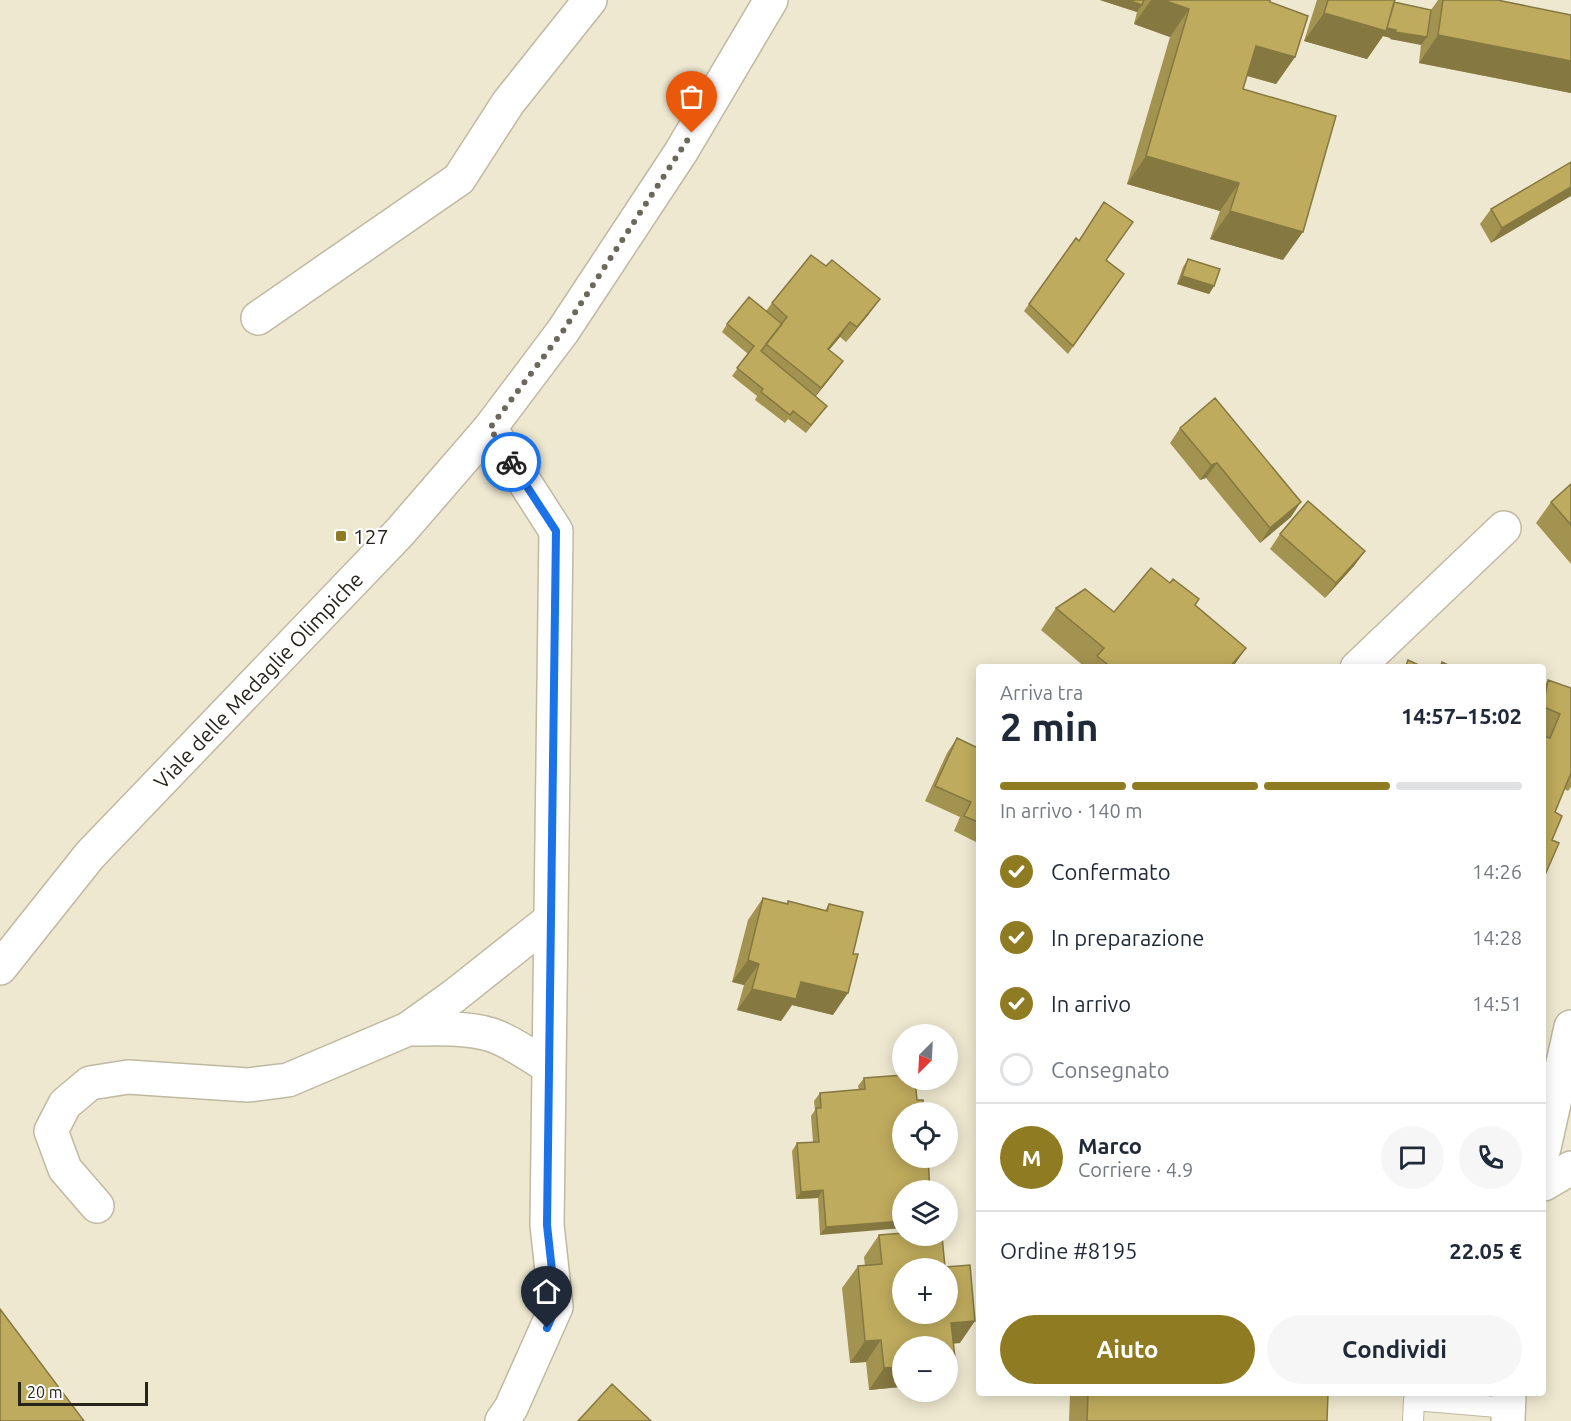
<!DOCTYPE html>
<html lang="it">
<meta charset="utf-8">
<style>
:root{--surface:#fff;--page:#f6f6f7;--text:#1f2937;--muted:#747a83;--line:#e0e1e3;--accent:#8f7c22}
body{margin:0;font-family:Ubuntu,sans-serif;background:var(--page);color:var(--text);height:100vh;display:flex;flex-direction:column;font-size:22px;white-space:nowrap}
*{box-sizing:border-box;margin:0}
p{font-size:20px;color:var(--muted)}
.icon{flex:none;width:33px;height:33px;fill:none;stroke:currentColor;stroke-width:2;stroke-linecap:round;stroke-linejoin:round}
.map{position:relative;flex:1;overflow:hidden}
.panel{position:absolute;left:976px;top:664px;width:570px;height:732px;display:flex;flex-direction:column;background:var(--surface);border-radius:6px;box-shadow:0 3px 15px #0003}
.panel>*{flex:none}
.needle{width:39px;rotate:204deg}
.fabs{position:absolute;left:892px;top:1024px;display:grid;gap:12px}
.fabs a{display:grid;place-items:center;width:66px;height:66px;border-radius:50%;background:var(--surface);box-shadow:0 3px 15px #0003;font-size:30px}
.scale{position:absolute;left:18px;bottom:15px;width:130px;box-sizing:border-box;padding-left:6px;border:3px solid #27251b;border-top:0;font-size:16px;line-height:21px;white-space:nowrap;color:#27251b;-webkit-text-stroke:4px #fff;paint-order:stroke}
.pin{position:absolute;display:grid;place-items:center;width:51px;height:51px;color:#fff;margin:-62px -26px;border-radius:50% 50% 50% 0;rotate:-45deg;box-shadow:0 0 6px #0007}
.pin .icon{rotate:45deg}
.courier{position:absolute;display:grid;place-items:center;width:60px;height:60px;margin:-30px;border:4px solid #1a73e8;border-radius:50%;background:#fff;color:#222;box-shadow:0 2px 8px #0007}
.head em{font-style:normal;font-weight:700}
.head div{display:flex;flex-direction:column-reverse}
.head{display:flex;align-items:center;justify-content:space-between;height:102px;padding:0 24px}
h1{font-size:39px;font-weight:700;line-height:45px}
.bar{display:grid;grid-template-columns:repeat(4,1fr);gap:9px 6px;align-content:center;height:72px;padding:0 24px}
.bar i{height:8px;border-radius:4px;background:var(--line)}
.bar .selected{background:var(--accent)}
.bar p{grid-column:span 4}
.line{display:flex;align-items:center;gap:15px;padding:0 24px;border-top:2px solid var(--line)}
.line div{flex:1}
.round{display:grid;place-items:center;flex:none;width:63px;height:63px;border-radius:32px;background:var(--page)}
ol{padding:0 24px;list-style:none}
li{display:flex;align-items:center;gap:18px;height:66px}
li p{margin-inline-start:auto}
li .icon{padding:6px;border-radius:50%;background:var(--accent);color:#fff;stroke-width:4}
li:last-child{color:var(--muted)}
li i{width:33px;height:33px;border:3px solid var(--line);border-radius:50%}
.primary-button{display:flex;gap:12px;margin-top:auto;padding:12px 24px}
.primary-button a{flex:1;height:69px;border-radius:36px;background:var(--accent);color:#fff;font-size:24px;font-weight:700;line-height:69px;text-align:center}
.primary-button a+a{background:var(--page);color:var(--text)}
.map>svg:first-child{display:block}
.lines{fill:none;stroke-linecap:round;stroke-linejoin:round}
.service-casing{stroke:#bfb9a2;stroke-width:22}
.minor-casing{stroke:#bfb9a2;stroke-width:36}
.secondary-casing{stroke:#bfb9a2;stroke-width:36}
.primary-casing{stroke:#bfb9a2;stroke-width:36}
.service{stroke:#fff;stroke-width:20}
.minor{stroke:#fff;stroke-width:33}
.secondary{stroke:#fff;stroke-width:33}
.primary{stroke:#fff;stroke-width:33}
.wall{fill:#a39350}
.shaded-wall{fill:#857841}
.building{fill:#beab5d;stroke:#857841;stroke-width:1.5;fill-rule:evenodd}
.done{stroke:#6d695a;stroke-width:6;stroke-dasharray:0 10.8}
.route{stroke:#1a73e8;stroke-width:8}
.poi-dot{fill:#8f7c22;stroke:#fff;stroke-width:2}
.labels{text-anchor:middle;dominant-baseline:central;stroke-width:4.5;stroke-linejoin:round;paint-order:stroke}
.poi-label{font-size:21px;fill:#27251b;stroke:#fff;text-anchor:start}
.street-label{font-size:21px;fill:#27251b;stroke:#fff}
</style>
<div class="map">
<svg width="1571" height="1421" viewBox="0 0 1571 1421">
<rect width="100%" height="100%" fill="#eee8d0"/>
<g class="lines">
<defs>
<path id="service" d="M1413 1421 1414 1400 1509 1408"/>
<path id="minor" d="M258 318 459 179 508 103 590 0
M490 428 556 531 547 1225 556 1307 511 1408 502 1421
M1357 668 1504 528
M408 1029C435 1029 465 1027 492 1035 512 1042 531 1056 549 1067
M1544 1184 1571 1168
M97 1206 65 1169 51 1131 65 1104 90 1083 128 1077 248 1085 288 1080 408 1029 454 996 551 919"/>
<g id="secondary">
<path id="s1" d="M0 968 90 855 400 532 490 428 563 331 681 152 771 0"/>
</g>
<path id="primary" d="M1544 1148 1571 1027
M1508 1421 1509 1394"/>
</defs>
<!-- service casing -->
<use href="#service" class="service-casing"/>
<!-- minor casing -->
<use href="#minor" class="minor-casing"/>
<!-- secondary casing -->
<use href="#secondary" class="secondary-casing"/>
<!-- primary casing -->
<use href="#primary" class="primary-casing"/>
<!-- service -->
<use href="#service" class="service"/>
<!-- minor -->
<use href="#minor" class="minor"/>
<!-- secondary -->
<use href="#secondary" class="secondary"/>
<!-- primary -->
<use href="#primary" class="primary"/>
</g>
<!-- wall -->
<path class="wall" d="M1100 0H1270V2L1295 57 1276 84 1247 76 1243 89 1283 260 1210 239 1220 211 1127 184 1170 37 1134 24 1137 12Z
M1317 0H1395L1394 2 1431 10 1438 0H1497L1571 15V93L1419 63 1421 44 1390 39 1391 38 1383 36 1367 59 1304 41Z
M1571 162 1491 243 1480 224 1491 209Z
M1104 202 1106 260 1124 274 1068 354 1024 311 1076 238 1079 241Z
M1188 259 1214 286 1209 294 1177 284 1183 267Z
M772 303 869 314 846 342 840 337 829 350 843 361 832 376 816 396 827 406 806 433 788 419 785 423 755 400 757 396 732 376 748 354 722 332 727 324 766 311Z
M1180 428 1291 517 1260 543 1206 478 1200 480 1170 443Z
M1571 484V564L1536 523 1551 502Z
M1280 534 1365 551 1354 566 1325 598 1270 549Z
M1195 605 1246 648 1232 668H1086L1041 630 1056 608 1114 612Z
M1548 680 1571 688V787L1568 791 1564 789 1555 812 1552 840 1545 875 1544 877V687Z
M957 738 980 749V841L978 843 954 831 960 817 925 801 947 753Z
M763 898 787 904 788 901 825 911 829 904 833 1015 792 1005 781 1021 737 1010 744 985 732 982 748 920Z
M864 1078 903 1158 820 1235 818 1198 796 1199 792 1151 797 1143 813 1142 811 1116 815 1110 814 1101 820 1093 859 1090 858 1086Z
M879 1235 945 1267 960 1343 903 1347V1391L901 1392 900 1387 869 1390 866 1362 850 1363 842 1288 858 1266H865L864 1257Z
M1070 1394H1328L1327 1421H1069Z"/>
<!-- shaded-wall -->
<path class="shaded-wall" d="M1100 0H1128L1142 5 1137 12Z
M1151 0H1163L1189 9 1170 37 1134 24Z
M1324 13 1379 26 1396 30 1391 38 1383 36 1367 59 1304 41Z
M1395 32 1427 37 1421 45 1390 39Z
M1438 35 1571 61V93L1419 63Z
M1256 46 1295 57 1276 84 1237 73Z
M1146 156 1239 183 1220 211 1127 184Z
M1571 187V196L1491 243 1502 228Z
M1230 211 1303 232 1283 260 1210 239Z
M1182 276 1214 286 1209 294 1177 284Z
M880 299 869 314 846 342 857 327Z
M850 322 840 337 817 364 828 349Z
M843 361 832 376 810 403 821 388Z
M1217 463 1206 478 1200 480 1211 465Z
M1301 502 1291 517 1260 543 1270 528Z
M1365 551 1354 566 1325 598 1336 583Z
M1246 648 1232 668H1229Z
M748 960 759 964 744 985 732 982Z
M801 982 848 993 833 1015 792 1005 781 1021 737 1010 752 989Z
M823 1190 818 1198 796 1199 801 1192Z
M903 1221V1228L820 1235 826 1227Z
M975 1321 960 1343 936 1345 951 1323Z
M881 1340 866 1362 850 1363 865 1341Z
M956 1366 948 1377V1367Z
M903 1367V1384L900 1387 869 1390 884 1368Z"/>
<!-- building -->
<path class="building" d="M1128 0H1144L1142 5Z
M1163 0H1270V2L1308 16 1295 57 1256 46 1243 89 1336 116 1303 232 1230 211 1239 183 1146 156 1189 9Z
M1328 0H1395L1386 31 1324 13Z
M1443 0H1497L1571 15V61L1438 35Z
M1394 2 1431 10 1427 37 1395 32 1396 30 1387 28Z
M1571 162V187L1502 228 1491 209Z
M1104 202 1133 222 1106 260 1124 274 1073 346 1029 304 1076 238 1079 241Z
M811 255 826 266 832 260 880 299 857 327 850 322 828 349 843 361 821 388 766 344 787 317 772 303Z
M1188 259 1220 269 1214 286 1182 276Z
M749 297 782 324 761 351 827 406 811 425 793 411 790 415 761 392 763 389 737 368 754 346 727 324Z
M1215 398 1301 502 1270 528 1217 463 1211 465 1180 428Z
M1571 484V525L1551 502Z
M1308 501 1365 551 1336 583 1280 534Z
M1151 568 1170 583 1173 579 1199 599 1195 605 1246 648 1229 668H1112L1097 656 1104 648 1056 608 1085 589 1114 612Z
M1408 660 1425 668H1405Z
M1442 662 1454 668H1440Z
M1548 680 1571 688V773L1555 812 1562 816 1552 840 1559 843 1545 875 1544 874V736L1550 738 1560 714 1544 707V702Z
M957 738 980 749V823L964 816 971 802 935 786Z
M763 898 788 904V901L827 911 829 904 863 912 853 954H858L848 993 801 982 796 999 752 989 759 964 748 960Z
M903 1075V1080H915L917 1100H923L924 1113H903V1158H928L930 1191H903V1221L826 1227 823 1190 801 1192 797 1143 819 1142 816 1108H821L820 1093 865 1089 864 1078Z
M903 1233V1236H942L945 1267 970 1265 975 1321 951 1323 956 1366 948 1367V1347H903V1367L884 1368 881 1340 865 1341 858 1266 882 1264 879 1235ZM903 1269H948V1314H903Z
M0 1309 84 1421H0Z
M612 1384 651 1421H578Z
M1088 1394H1328L1327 1421H1087Z"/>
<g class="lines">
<!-- done -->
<path class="done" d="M511 462 490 428 563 331 692 133"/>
<!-- route -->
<path class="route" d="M511 462 556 531 547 1225 556 1307 547 1328"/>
</g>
<!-- markers -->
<rect class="poi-dot" x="335" y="530" width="12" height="12" rx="3"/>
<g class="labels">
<!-- poi labels -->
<g class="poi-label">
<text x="353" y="536">127</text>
</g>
<!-- street labels -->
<g class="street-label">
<text stroke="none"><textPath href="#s1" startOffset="387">Viale delle Medaglie Olimpiche</textPath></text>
</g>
</g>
</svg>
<div class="fabs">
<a><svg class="needle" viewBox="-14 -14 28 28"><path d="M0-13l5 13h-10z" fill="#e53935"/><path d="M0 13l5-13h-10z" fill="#747a83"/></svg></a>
<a><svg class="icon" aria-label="locate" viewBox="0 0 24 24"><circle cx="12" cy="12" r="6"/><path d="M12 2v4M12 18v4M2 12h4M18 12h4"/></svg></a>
<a><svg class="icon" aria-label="layers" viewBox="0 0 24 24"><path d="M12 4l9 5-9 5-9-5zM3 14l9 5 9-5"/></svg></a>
<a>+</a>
<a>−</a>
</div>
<div class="scale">20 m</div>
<div class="pin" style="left:692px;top:133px;background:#ea580c"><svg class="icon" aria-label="bag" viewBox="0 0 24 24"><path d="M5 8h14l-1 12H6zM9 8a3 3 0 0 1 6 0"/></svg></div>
<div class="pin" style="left:547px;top:1328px;background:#1f2937"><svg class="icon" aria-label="home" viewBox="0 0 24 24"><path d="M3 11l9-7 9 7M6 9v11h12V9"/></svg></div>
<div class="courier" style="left:511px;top:462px"><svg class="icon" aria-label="bike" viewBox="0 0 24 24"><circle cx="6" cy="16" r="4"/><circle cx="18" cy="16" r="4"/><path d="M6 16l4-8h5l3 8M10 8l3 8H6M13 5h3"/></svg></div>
<section class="panel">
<div class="head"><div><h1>2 min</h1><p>Arriva tra</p></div><em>14:57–15:02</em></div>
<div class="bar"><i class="selected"></i><i class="selected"></i><i class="selected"></i><i></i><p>In arrivo · 140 m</p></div>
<ol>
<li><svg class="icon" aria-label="check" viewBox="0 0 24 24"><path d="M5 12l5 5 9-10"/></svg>Confermato<p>14:26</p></li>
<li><svg class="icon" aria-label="check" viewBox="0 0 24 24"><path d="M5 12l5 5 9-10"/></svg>In preparazione<p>14:28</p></li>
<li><svg class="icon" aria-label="check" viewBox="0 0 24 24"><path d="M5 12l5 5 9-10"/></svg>In arrivo<p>14:51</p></li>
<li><i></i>Consegnato</li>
</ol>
<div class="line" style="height:108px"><b class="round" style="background:var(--accent);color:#fff">M</b><div><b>Marco</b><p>Corriere · 4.9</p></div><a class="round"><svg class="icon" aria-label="chat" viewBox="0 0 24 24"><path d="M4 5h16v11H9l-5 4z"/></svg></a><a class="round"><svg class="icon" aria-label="phone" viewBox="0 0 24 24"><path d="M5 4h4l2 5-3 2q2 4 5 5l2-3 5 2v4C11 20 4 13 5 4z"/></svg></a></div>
<div class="line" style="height:78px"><div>Ordine #8195</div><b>22.05 €</b></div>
<div class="primary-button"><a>Aiuto</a><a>Condividi</a></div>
</section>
</div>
